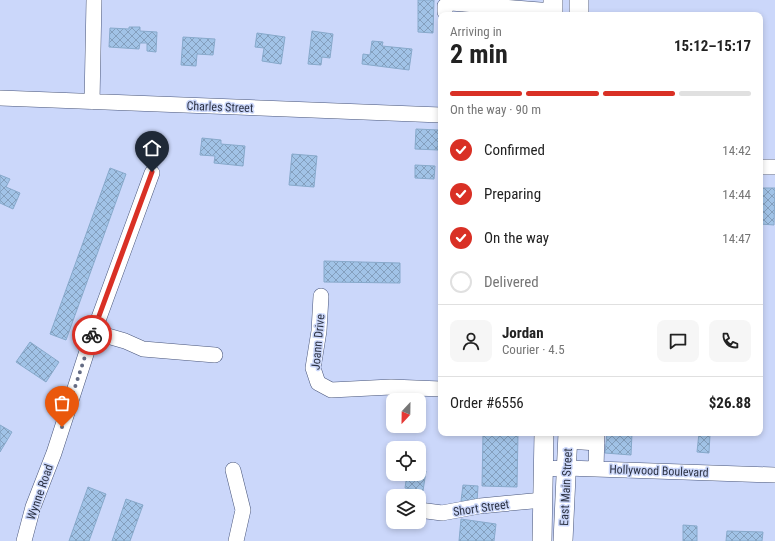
<!DOCTYPE html>
<meta charset="utf-8">
<style>
:root{--surface:#fff;--page:#f6f6f6;--text:#222;--muted:#767676;--line:#e0e0e0;--accent:#d93025}
body{margin:0;font-family:"Roboto Condensed",sans-serif;background:var(--page);color:var(--text);height:100vh;display:flex;flex-direction:column;font-size:15px;white-space:nowrap}
*{box-sizing:border-box;margin:0}
p{font-size:13px;color:var(--muted)}
.icon{flex:none;width:22px;height:22px;fill:none;stroke:currentColor;stroke-width:2;stroke-linecap:round;stroke-linejoin:round}
.map{position:relative;flex:1;overflow:hidden}
.details{position:absolute;left:438px;top:12px;width:325px;height:424px;display:flex;flex-direction:column;background:var(--surface);border-radius:8px;box-shadow:0 2px 6px #0003}
.details>*{flex:none}
.needle{width:26px;rotate:202deg}
.tools{position:absolute;left:386px;top:393px;display:grid;gap:8px}
.tools a{display:grid;place-items:center;width:40px;height:40px;border-radius:8px;background:var(--surface);box-shadow:0 2px 6px #0003;font-size:20px}
.pin{position:absolute;display:grid;place-items:center;width:34px;height:34px;color:#fff;margin:-41px -17px;border-radius:50% 50% 50% 0;rotate:-45deg;box-shadow:0 0 4px #0007}
.pin .icon{rotate:45deg}
.courier{position:absolute;display:grid;place-items:center;width:40px;height:40px;margin:-20px;border:3px solid #d93025;border-radius:50%;background:#fff;color:#222;box-shadow:0 1px 5px #0007}
.head em{font-style:normal;font-weight:700}
.head div{display:flex;flex-direction:column-reverse}
.head{display:flex;align-items:center;justify-content:space-between;height:68px;padding:0 12px}
h1{font-size:26px;font-weight:700;line-height:30px}
.bar{display:grid;grid-template-columns:repeat(4,1fr);gap:6px 4px;align-content:center;height:48px;padding:0 12px}
.bar i{height:5px;border-radius:3px;background:var(--line)}
.bar .current{background:var(--accent)}
.bar p{grid-column:span 4}
.line{display:flex;align-items:center;gap:10px;padding:0 12px;border-top:1px solid var(--line)}
.line div{flex:1}
.round{display:grid;place-items:center;flex:none;width:42px;height:42px;border-radius:8px;background:var(--page)}
ol{padding:0 12px;list-style:none}
li{display:flex;align-items:center;gap:12px;height:44px}
li p{margin-inline-start:auto}
li .icon{padding:4px;border-radius:50%;background:var(--accent);color:#fff;stroke-width:4}
li:last-child{color:var(--muted)}
li i{width:22px;height:22px;border:2px solid var(--line);border-radius:50%}
.map>svg:first-child{display:block}
.building{fill:url(#building-cross-hatch);stroke:#87a9cb}
.lines{fill:none;stroke-linecap:round;stroke-linejoin:round}
.minor-casing{stroke:#48557a;stroke-width:16}
.major-casing{stroke:#48557a;stroke-width:20}
.minor{stroke:#fff;stroke-width:15}
.major{stroke:#fff;stroke-width:19}
.done{stroke:#646c84;stroke-width:4;stroke-dasharray:0 7.2}
.route{stroke:#d93025;stroke-width:5}
.labels{text-anchor:middle;dominant-baseline:central;stroke-width:3;stroke-linejoin:round;paint-order:stroke}
.street-label{font-size:12px;fill:#2d3344;stroke:#cbd7fa}
</style>
<div class="map">
<svg width="775" height="541" viewBox="0 0 775 541">
<defs>
<pattern id="building-cross-hatch" width="8" height="8" patternUnits="userSpaceOnUse"><rect width="8" height="8" fill="#a1c3e7"/><path d="M0 0l8 8M0 8l8-8" fill="none" stroke="#849fbd"/></pattern>
</defs>
<rect width="100%" height="100%" fill="#cbd7fa"/>
<!-- building -->
<path class="building" d="M418 0H434L433 33 418 32Z
M129 27H140V31L157 32 156 52 147 51V43H140L139 49 109 47 110 28 129 29Z
M312 31 333 34 330 58 322 57 321 65 308 64Z
M257 33 285 37 281 64 262 61 264 48 255 47Z
M183 37 215 39 213 55 197 54 196 66 181 65Z
M372 41 383 42 382 46 412 49 409 70 362 64 363 54 370 55Z
M416 129 439 130 438 150 415 149Z
M202 138 221 140V144L245 146 243 166 214 163 215 156 200 155Z
M292 154 317 156 314 187 289 185Z
M415 165 435 166 434 179 415 178Z
M110 168 126 174 66 340 50 334Z
M0 175 10 179 6 187 20 193 13 209 0 203Z
M760 188H775L774 225 760 224Z
M324 261 400 263V283L324 282Z
M30 342 59 362 46 382 16 362Z
M0 425 12 432 0 452Z
M483 433H518L517 487 482 486Z
M607 433H632L631 455 605 453Z
M699 433 710 434 709 453 697 452Z
M419 470 426 471 423 491 405 488 407 474H419Z
M463 485 478 486 477 502 461 501Z
M88 487 106 494 89 541H69Z
M126 499 143 505 130 541H112Z
M461 519 496 524 494 541H459Z
M683 525 697 526V541H683Z
M727 531 763 532 762 541H726Z"/>
<g class="lines">
<defs>
<path id="minor" d="M445 12V6L451 3 553 11
M0 98 441 115
M92 102 94 0
M760 167H775
M321 296 319 331 313 368 318 383 331 390 391 387 441 389
M94 332 125 341 143 349 215 355
M568 441 597 443
M543 469 566 468 775 475
M596 469 597 433
M233 470 243 510 236 541
M419 510 442 513 480 506 543 500
M24 541 33 507 54 453 89 345 152 173"/>
<path id="major" d="M553 15V0
M579 15V0
M542 541 544 433
M563 541 568 433"/>
</defs>
<!-- minor casing -->
<use href="#minor" class="minor-casing"/>
<!-- major casing -->
<use href="#major" class="major-casing"/>
<!-- minor -->
<use href="#minor" class="minor"/>
<!-- major -->
<use href="#major" class="major"/>
</g>
<g class="lines">
<!-- done -->
<path class="done" d="M62 427 92 335"/>
<!-- route -->
<path class="route" d="M92 335 152 172"/>
</g>
<g class="labels">
<!-- street labels -->
<g class="street-label">
<text transform="translate(220 107) rotate(2)">Charles Street</text>
<text transform="translate(318 342) rotate(-85)">Joann Drive</text>
<text transform="translate(659 471) rotate(2)">Hollywood Boulevard</text>
<text transform="translate(566 487) rotate(-87)">East Main Street</text>
<text transform="translate(40 492) rotate(-71)">Wynne Road</text>
<text transform="translate(481 508) rotate(-8)">Short Street</text>
</g>
</g>
</svg>
<div class="tools">
<a><svg class="needle" viewBox="-14 -14 28 28"><path d="M0-13l5 13h-10z" fill="#e53935"/><path d="M0 13l5-13h-10z" fill="#767676"/></svg></a>
<a><svg class="icon" aria-label="locate" viewBox="0 0 24 24"><circle cx="12" cy="12" r="6"/><path d="M12 2v4M12 18v4M2 12h4M18 12h4"/></svg></a>
<a><svg class="icon" aria-label="layers" viewBox="0 0 24 24"><path d="M12 4l9 5-9 5-9-5zM3 14l9 5 9-5"/></svg></a>
</div>
<div class="pin" style="left:62px;top:427px;background:#ea580c"><svg class="icon" aria-label="bag" viewBox="0 0 24 24"><path d="M5 8h14l-1 12H6zM9 8a3 3 0 0 1 6 0"/></svg></div>
<div class="pin" style="left:152px;top:172px;background:#1f2937"><svg class="icon" aria-label="home" viewBox="0 0 24 24"><path d="M3 11l9-7 9 7M6 9v11h12V9"/></svg></div>
<div class="courier" style="left:92px;top:335px"><svg class="icon" aria-label="bike" viewBox="0 0 24 24"><circle cx="6" cy="16" r="4"/><circle cx="18" cy="16" r="4"/><path d="M6 16l4-8h5l3 8M10 8l3 8H6M13 5h3"/></svg></div>
<section class="details">
<div class="head"><div><h1>2 min</h1><p>Arriving in</p></div><em>15:12–15:17</em></div>
<div class="bar"><i class="current"></i><i class="current"></i><i class="current"></i><i></i><p>On the way · 90 m</p></div>
<ol>
<li><svg class="icon" aria-label="check" viewBox="0 0 24 24"><path d="M5 12l5 5 9-10"/></svg>Confirmed<p>14:42</p></li>
<li><svg class="icon" aria-label="check" viewBox="0 0 24 24"><path d="M5 12l5 5 9-10"/></svg>Preparing<p>14:44</p></li>
<li><svg class="icon" aria-label="check" viewBox="0 0 24 24"><path d="M5 12l5 5 9-10"/></svg>On the way<p>14:47</p></li>
<li><i></i>Delivered</li>
</ol>
<div class="line" style="height:72px"><a class="round"><svg class="icon" aria-label="person" viewBox="0 0 24 24"><circle cx="12" cy="8" r="4"/><path d="M4 21q1-7 8-7t8 7"/></svg></a><div><b>Jordan</b><p>Courier · 4.5</p></div><a class="round"><svg class="icon" aria-label="chat" viewBox="0 0 24 24"><path d="M4 5h16v11H9l-5 4z"/></svg></a><a class="round"><svg class="icon" aria-label="phone" viewBox="0 0 24 24"><path d="M5 4h4l2 5-3 2q2 4 5 5l2-3 5 2v4C11 20 4 13 5 4z"/></svg></a></div>
<div class="line" style="height:52px"><div>Order #6556</div><b>$26.88</b></div>
</section>
</div>
